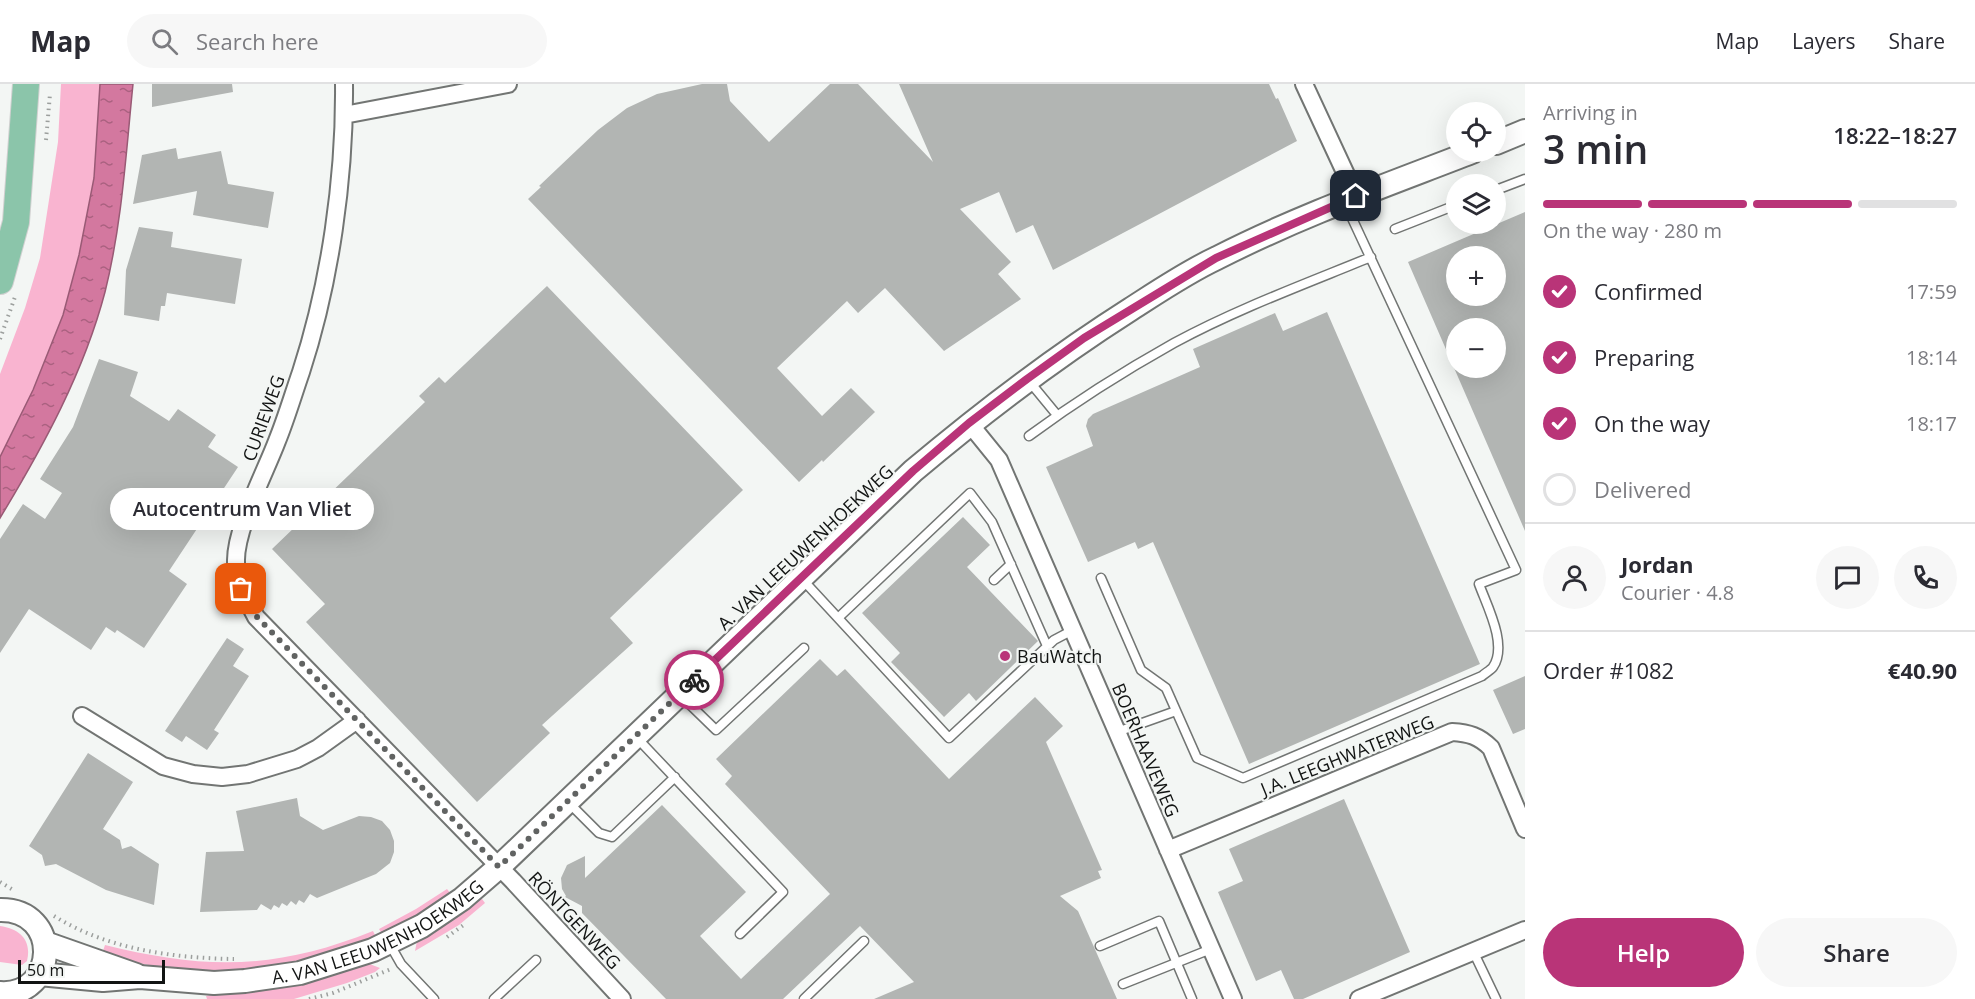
<!DOCTYPE html>
<meta charset="utf-8">
<style>
:root{--surface:#fff;--page:#f7f7f7;--text:#2b2b33;--muted:#7c7c81;--line:#e1e1e2;--accent:#b93478}
body{margin:0;font-family:"Open Sans",sans-serif;background:var(--page);color:var(--text);height:100vh;display:flex;flex-direction:column;font-size:22px;white-space:nowrap}
*{box-sizing:border-box;margin:0}
p{font-size:20px;color:var(--muted)}
.icon{flex:none;width:33px;height:33px;fill:none;stroke:currentColor;stroke-width:2;stroke-linecap:round;stroke-linejoin:round}
.map{position:relative;flex:1;overflow:hidden}
.panel{display:flex;flex-direction:column;background:var(--surface);width:450px}
.panel>*{flex:none}
.buttons{position:absolute;left:1446px;top:18px;display:grid;gap:12px}
.buttons a{display:grid;place-items:center;width:60px;height:60px;border-radius:50%;background:var(--surface);box-shadow:0 6px 24px #0002;font-size:30px}
.scale{position:absolute;left:18px;bottom:15px;width:147px;box-sizing:border-box;padding-left:6px;border:3px solid #121413;border-top:0;font-size:16px;line-height:21px;white-space:nowrap;color:#121413;-webkit-text-stroke:4px #f3f6f4;paint-order:stroke}
.pin{position:absolute;display:grid;place-items:center;width:51px;height:51px;color:#fff;margin:-26px;border-radius:12px;box-shadow:0 3px 9px #0006}
.courier{position:absolute;display:grid;place-items:center;width:60px;height:60px;margin:-30px;border:4px solid #b93478;border-radius:50%;background:#fff;color:#222;box-shadow:0 2px 8px #0007}
.bubble{position:absolute;height:42px;border-radius:21px;background:var(--surface);box-shadow:0 6px 24px #0002;font-size:20px;font-weight:600;line-height:42px;text-align:center}
.headline em{font-style:normal;font-weight:600}
.headline div{display:flex;flex-direction:column-reverse}
.headline{display:flex;align-items:center;justify-content:space-between;height:102px;padding:0 18px}
h1{font-size:39px;font-weight:600;line-height:45px}
.bar{display:grid;grid-template-columns:repeat(4,1fr);gap:9px 6px;align-content:center;height:72px;padding:0 18px}
.bar i{height:8px;border-radius:4px;background:var(--line)}
.bar .on{background:var(--accent)}
.bar p{grid-column:span 4}
.line{display:flex;align-items:center;gap:15px;padding:0 18px;border-top:2px solid var(--line)}
.line div{flex:1}
.round{display:grid;place-items:center;flex:none;width:63px;height:63px;border-radius:32px;background:var(--page)}
ol{padding:0 18px;list-style:none}
li{display:flex;align-items:center;gap:18px;height:66px}
li p{margin-inline-start:auto}
li .icon{padding:6px;border-radius:50%;background:var(--accent);color:#fff;stroke-width:4}
li:last-child{color:var(--muted)}
li i{width:33px;height:33px;border:3px solid var(--line);border-radius:50%}
.button{display:flex;gap:12px;margin-top:auto;padding:12px 18px}
.button a{flex:1;height:69px;border-radius:36px;background:var(--accent);color:#fff;font-size:24px;font-weight:600;line-height:69px;text-align:center}
.button a+a{background:var(--page);color:var(--text)}
header{display:flex;align-items:center;gap:36px;box-sizing:border-box;height:84px;padding:0 30px;background:var(--surface);border-bottom:2px solid var(--line)}
header strong{font-size:28px}
nav{display:flex;gap:33px;margin-inline-start:auto;font-size:21px}
.search{width:420px;height:54px;background:var(--page);display:flex;align-items:center;gap:15px;box-sizing:border-box;padding:0 21px;border-radius:33px;color:var(--muted);font-size:22px}
main{display:flex;flex:1;min-height:0}
.map>svg:first-child{display:block}
.green{fill:#f9b4d0}
.water{fill:url(#water-ripples);stroke:#995a75;stroke-width:1.5}
.building{fill:#b2b5b3;fill-rule:evenodd}
.lines{fill:none;stroke-linecap:round;stroke-linejoin:round}
.lane-casing{stroke:#727573;stroke-width:11}
.street-casing{stroke:#727573;stroke-width:20}
.secondary-casing{stroke:#727573;stroke-width:26}
.primary-casing{stroke:#d0d0d0;stroke-width:28}
.path{stroke:#9c9f9d;stroke-width:4;stroke-dasharray:1.5 4.5;stroke-linecap:butt}
.lane{stroke:#fff;stroke-width:8}
.street{stroke:#fff;stroke-width:16}
.secondary{stroke:#fff;stroke-width:22}
.primary{stroke:#8bc5aa;stroke-width:26}
.done{stroke:#616362;stroke-width:6;stroke-dasharray:0 10.8}
.route{stroke:#b93478;stroke-width:8}
.poi-dot{fill:#b93478;stroke:#f3f6f4;stroke-width:2}
.labels{text-anchor:middle;dominant-baseline:central;stroke-width:4.5;stroke-linejoin:round;paint-order:stroke}
.street-label{font-size:18px;fill:#121413;stroke:#f3f6f4}
.poi-label{font-size:18px;fill:#121413;stroke:#f3f6f4;text-anchor:start}
</style>
<header>
<strong>Map</strong>
<div class="search"><svg class="icon" aria-label="search" viewBox="0 0 24 24"><circle cx="10" cy="10" r="6"/><path d="M15 15l6 6"/></svg>Search here</div>
<nav><a>Map</a><a>Layers</a><a>Share</a></nav>
</header>
<main>
<div class="map">
<svg width="1525" height="915" viewBox="0 0 1525 915">
<defs>
<pattern id="water-ripples" width="26" height="14" patternUnits="userSpaceOnUse" patternTransform="scale(1.5)"><rect width="26" height="14" fill="#d3789f"/><path d="M2 4q2-2 4 0t4 0M15 11q2-2 4 0t4 0" fill="none" stroke="#aa6180"/></pattern>
</defs>
<rect width="100%" height="100%" fill="#f3f6f4"/>
<!-- green -->
<path class="green" d="M61 0H100L94 94 79 171 63 231 33 306 0 373V290L25 224 40 174 58 58Z
M447 805 451 810 404 840 382 850 379 845 416 825Z
M482 815 485 819 459 841 415 867 417 857 475 818Z
M0 842C20 845 32 856 27 877L22 881 0 878Z
M373 847 376 853C358 860 339 868 320 874 249 894 173 891 102 870L105 861C206 886 276 886 373 847Z
M367 879 380 884 375 888 347 899 294 915H207L206 912Z"/>
<!-- water -->
<path class="water" d="M100 0H133C126 69 122 140 105 208 84 288 43 363 0 434V373L33 306 63 231 79 171 94 94Z"/>
<!-- building -->
<path class="building" d="M152 0H232L233 8 152 23Z
M702 0H727L730 17 769 58 830 0H858L933 78 899 0H1269L1276 15 1278 14 1297 57 1053 186 1033 141 1016 149 999 108 960 125 1011 178 998 190 1021 215 944 267 885 204 858 229 847 217 777 284 822 332 851 304 875 328 823 378 822 376 799 398 528 115 541 103 539 102 598 46 627 24 657 10Z
M176 64 178 75 221 67 228 100 274 108 268 144 193 131 197 107 133 120 142 71Z
M1525 128V447L1408 178ZM1456 172H1496V212H1456ZM1456 244H1496V284H1456Z
M139 143 173 148 171 163 242 175 235 220 167 209 165 222H161L159 237 124 231 126 186Z
M547 202 743 406 610 534 633 559 542 641 550 649 477 718 306 538 325 520 272 465 425 318 419 312 439 293 445 299Z
M1327 228 1480 580 1249 680 1153 458 1138 465 1135 458 1088 478 1046 383 1093 362 1086 342 1088 335 1093 330 1200 283 1193 265 1275 229 1283 247Z
M99 275 138 288 130 312 169 337 178 325 216 351 208 363 238 383 169 487 187 500 144 564 117 546 115 549 106 543 91 566 29 525 0 569V455L23 420 45 435 62 409 40 395 73 343Z
M963 433 990 461 967 483 1038 557 976 617 969 609 944 633 891 578 900 569 862 529Z
M227 554 244 565 233 582 249 592 214 646 219 649 207 666 186 652 182 658 165 647Z
M820 575 837 592 845 585 949 695 1035 613 1063 642 1046 658 1102 786 1098 787 1101 794 1060 812 1078 827 1117 915H874L914 898 860 842 783 915H666L582 829V822L565 813 566 812 562 805 561 794 567 781 585 772V794L662 721 746 808 700 852 741 895 830 810 725 700 732 692 716 675Z
M1525 592V645L1513 650 1493 606Z
M88 669 133 698 103 745 120 756 122 765 131 762 159 780 154 821 106 806 56 780 45 782 42 771 29 762Z
M297 714 300 732 323 746 359 732 371 733 382 737 390 746 394 757V768L390 779 376 790 317 814 310 810 304 819 299 816 296 821 291 817 287 822 282 819 279 824 274 821 271 826 261 820 257 826 200 828 206 768 244 767 236 727Z
M1344 715 1410 868 1303 915H1294L1281 886 1256 897 1218 808 1243 797 1229 765Z"/>
<g class="lines">
<defs>
<path id="lane" d="M1496 106 1525 95
M1395 145 1456 121
M1029 297 1057 331
M1029 352C1075 318 1124 287 1174 259 1237 225 1305 200 1371 173
M1101 494 1141 586 1166 604 1197 674 1243 694 1482 592C1485 589 1491 586 1493 583 1508 561 1487 522 1479 500L1516 486 1344 117
M802 495 949 654 1054 556 1073 546
M994 496 1011 480
M838 534 970 409 992 438 1047 562
M680 611 716 646 804 564
M1117 648 1176 627
M637 654 783 808 740 850
M568 718 599 749 612 753 675 693
M389 859 401 880 434 915
M1100 862 1159 837 1192 915
M1473 867 1496 915
M1123 900 1211 865
M494 915 536 876
M804 915 864 857"/>
<path id="street" d="M344 0C345 94 330 199 301 288 293 311 286 335 277 357 265 389 235 445 236 478 236 498 247 515 256 533L513 797 622 915
M1304 0 1356 112
M344 31 508 0
M969 339 999 376 1233 915
M82 632 163 682 193 690 222 693 248 690 297 675 318 664 357 636
M1168 766 1452 648C1469 649 1479 652 1491 664L1525 745
M1359 915 1525 846"/>
<g id="secondary">
<path d="M1496 59 1525 47"/>
<path d="M0 826C62 825 58 913 0 909"/>
<path d="M45 859 136 891"/>
<path id="s1" d="M39 890 103 896 140 893 214 899 245 897 300 889 373 866 422 842 462 815 499 783 913 387C983 328 1054 274 1131 225 1159 207 1187 188 1217 174 1299 132 1387 101 1472 68"/>
</g>
<path id="primary" d="M0 197 16 138 26 0"/>
</defs>
<!-- lane casing -->
<use href="#lane" class="lane-casing"/>
<!-- street casing -->
<use href="#street" class="street-casing"/>
<!-- secondary casing -->
<use href="#secondary" class="secondary-casing"/>
<!-- primary casing -->
<use href="#primary" class="primary-casing"/>
<!-- path -->
<path class="path" d="M46 56 50 10
M0 255 15 213
M0 798 15 807
M54 832C107 865 172 874 234 875
M447 853 465 840
M309 915 333 909 391 885"/>
<!-- lane -->
<use href="#lane" class="lane"/>
<!-- street -->
<use href="#street" class="street"/>
<!-- secondary -->
<use href="#secondary" class="secondary"/>
<!-- primary -->
<use href="#primary" class="primary"/>
</g>
<g class="lines">
<!-- done -->
<path class="done" d="M241 505 256 532 499 783 694 596"/>
<!-- route -->
<path class="route" d="M694 596 913 387 969 339 1027 295 1084 254 1216 174 1356 112"/>
</g>
<!-- markers -->
<circle class="poi-dot" cx="1005" cy="572" r="6"/>
<g class="labels">
<!-- street labels -->
<g class="street-label">
<text transform="translate(263 334) rotate(-70)">CURIEWEG</text>
<text transform="translate(805 463) rotate(-43)">A. VAN LEEUWENHOEKWEG</text>
<text transform="translate(1146 666) rotate(67)">BOERHAAVEWEG</text>
<text transform="translate(1347 671) rotate(-22)">J.A. LEEGHWATERWEG</text>
<text transform="translate(575 836) rotate(47)">RÖNTGENWEG</text>
<text stroke="none"><textPath href="#s1" startOffset="350">A. VAN LEEUWENHOEKWEG</textPath></text>
</g>
<!-- poi labels -->
<g class="poi-label">
<text x="1017" y="572">BauWatch</text>
</g>
</g>
</svg>
<div class="buttons">
<a><svg class="icon" aria-label="locate" viewBox="0 0 24 24"><circle cx="12" cy="12" r="6"/><path d="M12 2v4M12 18v4M2 12h4M18 12h4"/></svg></a>
<a><svg class="icon" aria-label="layers" viewBox="0 0 24 24"><path d="M12 4l9 5-9 5-9-5zM3 14l9 5 9-5"/></svg></a>
<a>+</a>
<a>−</a>
</div>
<div class="scale">50 m</div>
<div class="pin" style="left:241px;top:505px;background:#ea580c"><svg class="icon" aria-label="bag" viewBox="0 0 24 24"><path d="M5 8h14l-1 12H6zM9 8a3 3 0 0 1 6 0"/></svg></div>
<div class="pin" style="left:1356px;top:112px;background:#1f2937"><svg class="icon" aria-label="home" viewBox="0 0 24 24"><path d="M3 11l9-7 9 7M6 9v11h12V9"/></svg></div>
<div class="courier" style="left:694px;top:596px"><svg class="icon" aria-label="bike" viewBox="0 0 24 24"><circle cx="6" cy="16" r="4"/><circle cx="18" cy="16" r="4"/><path d="M6 16l4-8h5l3 8M10 8l3 8H6M13 5h3"/></svg></div>
<div class="bubble" style="left:110px;top:404px;width:264px">Autocentrum Van Vliet</div>
</div>
<section class="panel">
<div class="headline"><div><h1>3 min</h1><p>Arriving in</p></div><em>18:22–18:27</em></div>
<div class="bar"><i class="on"></i><i class="on"></i><i class="on"></i><i></i><p>On the way · 280 m</p></div>
<ol>
<li><svg class="icon" aria-label="check" viewBox="0 0 24 24"><path d="M5 12l5 5 9-10"/></svg>Confirmed<p>17:59</p></li>
<li><svg class="icon" aria-label="check" viewBox="0 0 24 24"><path d="M5 12l5 5 9-10"/></svg>Preparing<p>18:14</p></li>
<li><svg class="icon" aria-label="check" viewBox="0 0 24 24"><path d="M5 12l5 5 9-10"/></svg>On the way<p>18:17</p></li>
<li><i></i>Delivered</li>
</ol>
<div class="line" style="height:108px"><a class="round"><svg class="icon" aria-label="person" viewBox="0 0 24 24"><circle cx="12" cy="8" r="4"/><path d="M4 21q1-7 8-7t8 7"/></svg></a><div><b>Jordan</b><p>Courier · 4.8</p></div><a class="round"><svg class="icon" aria-label="chat" viewBox="0 0 24 24"><path d="M4 5h16v11H9l-5 4z"/></svg></a><a class="round"><svg class="icon" aria-label="phone" viewBox="0 0 24 24"><path d="M5 4h4l2 5-3 2q2 4 5 5l2-3 5 2v4C11 20 4 13 5 4z"/></svg></a></div>
<div class="line" style="height:78px"><div>Order #1082</div><b>€40.90</b></div>
<div class="button"><a>Help</a><a>Share</a></div>
</section>
</main>
